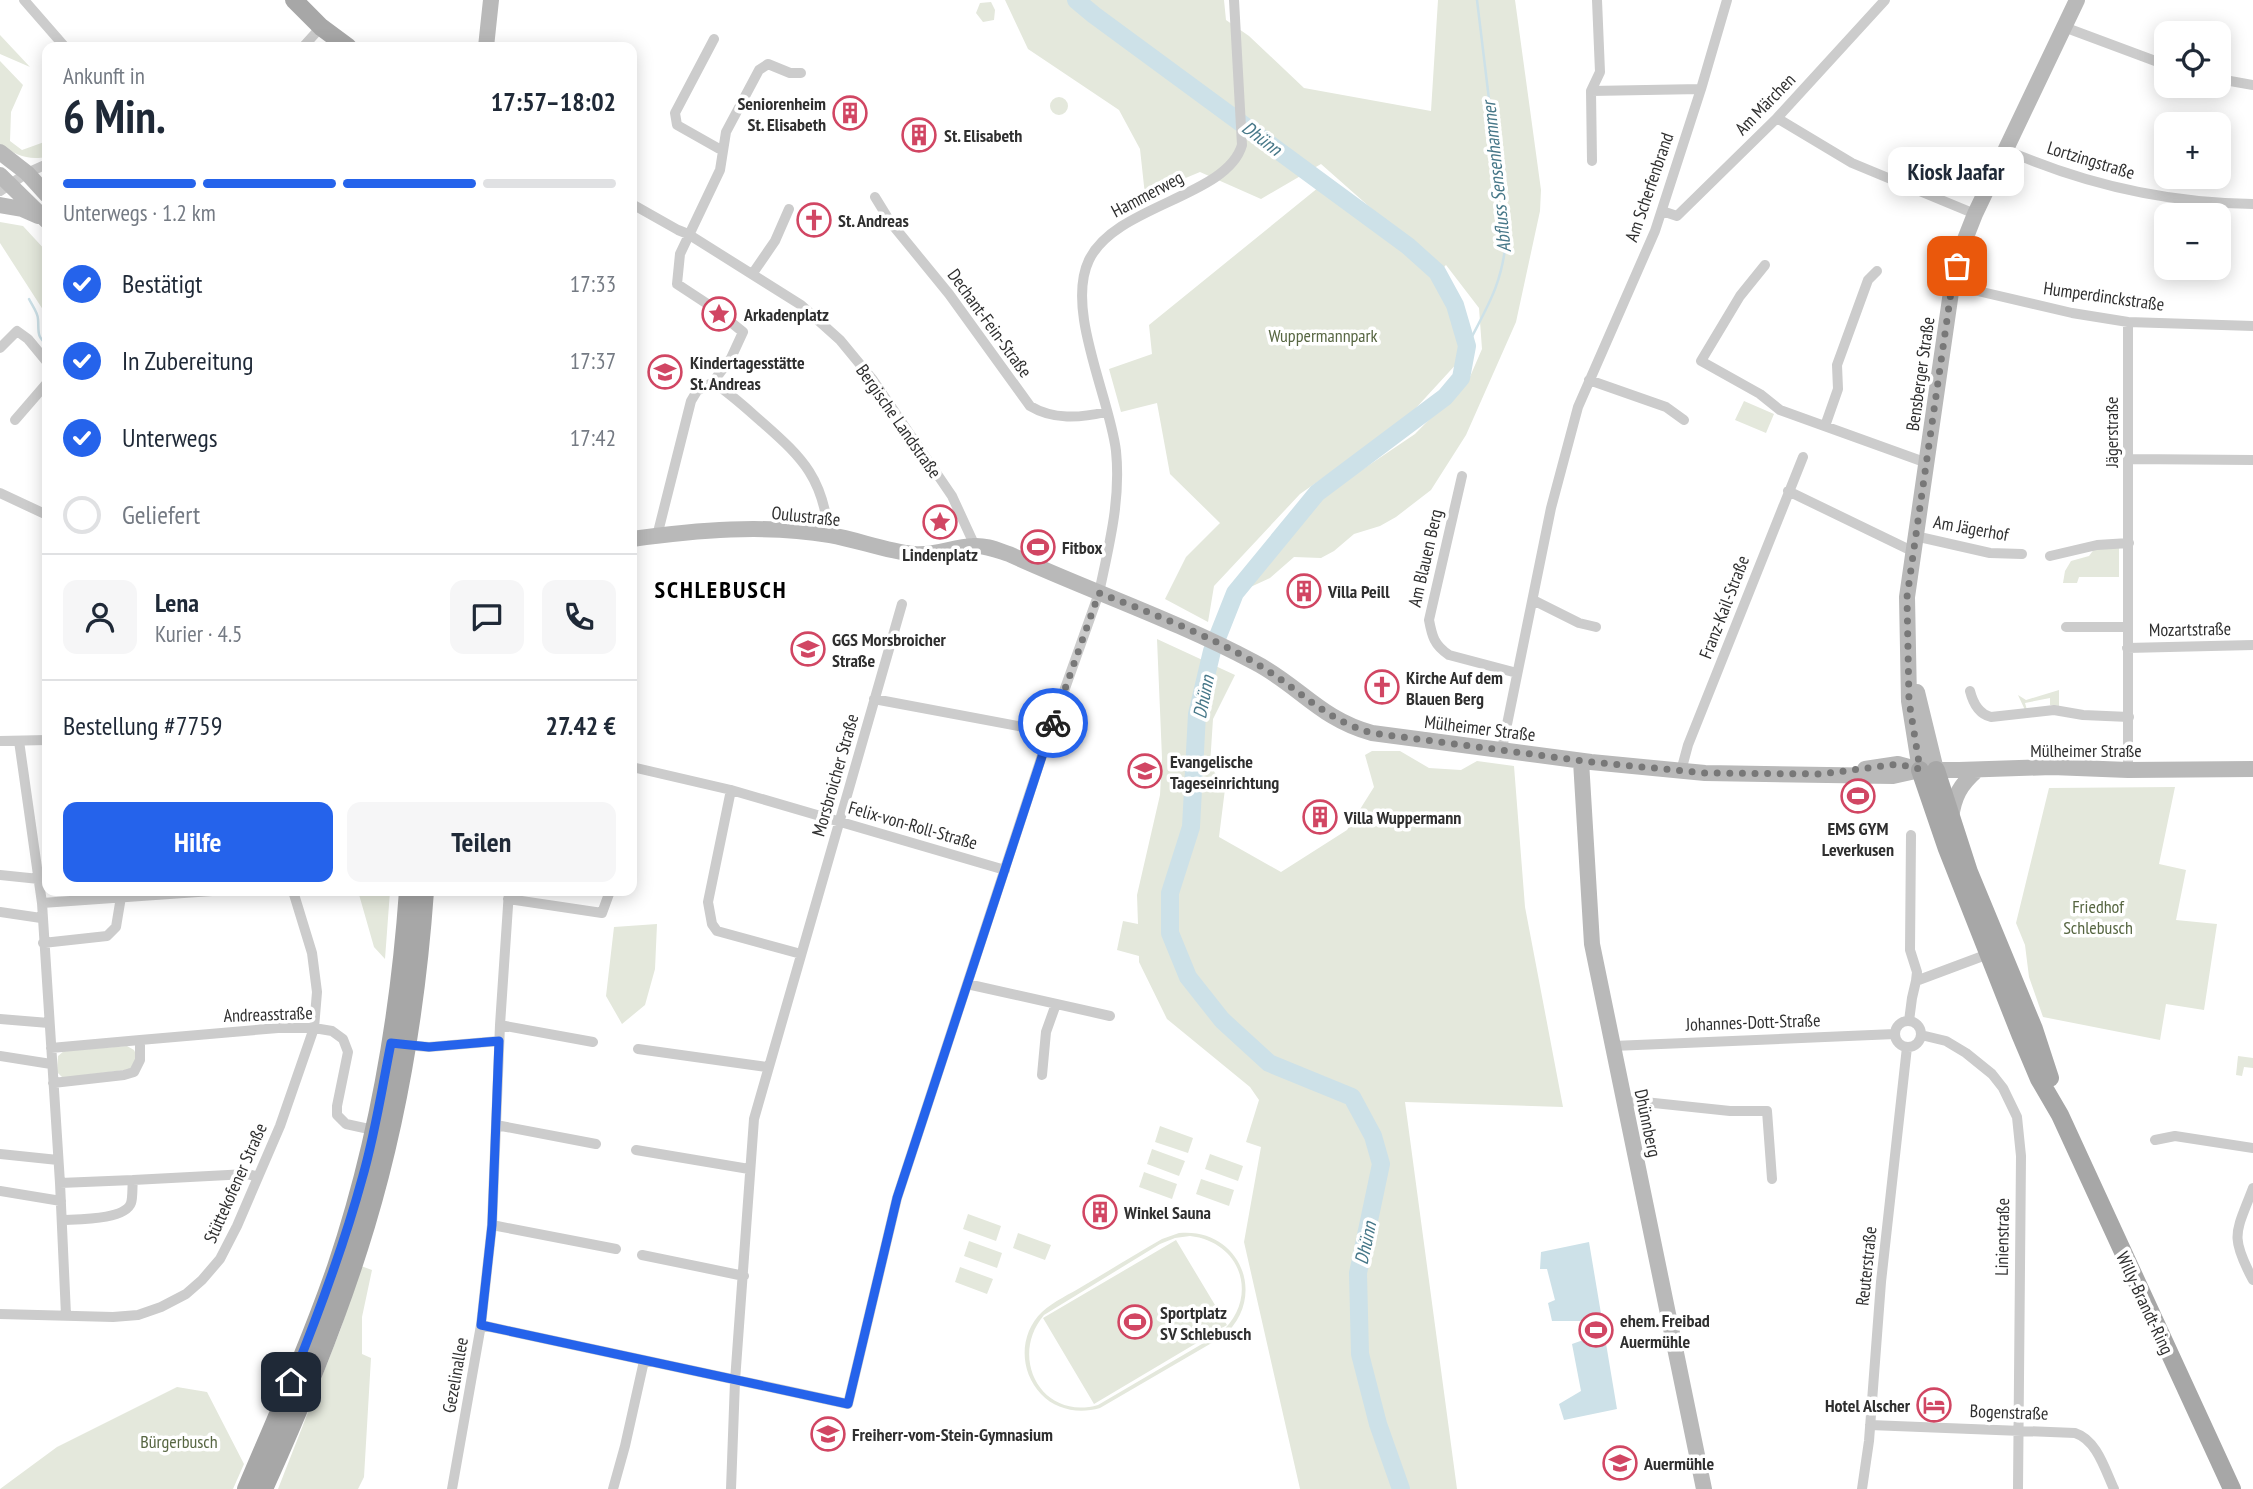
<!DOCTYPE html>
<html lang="de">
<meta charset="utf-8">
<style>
:root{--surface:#fff;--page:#f6f6f7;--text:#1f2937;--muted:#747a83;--line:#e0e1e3;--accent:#2563eb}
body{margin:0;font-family:"PT Sans Narrow",sans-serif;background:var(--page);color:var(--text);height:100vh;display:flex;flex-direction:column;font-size:26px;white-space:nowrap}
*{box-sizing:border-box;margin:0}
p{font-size:23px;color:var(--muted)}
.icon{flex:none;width:38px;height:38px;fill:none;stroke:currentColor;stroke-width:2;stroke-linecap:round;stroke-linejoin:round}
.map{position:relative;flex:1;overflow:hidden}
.sheet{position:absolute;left:42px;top:42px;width:595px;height:854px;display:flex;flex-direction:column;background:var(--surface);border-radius:14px;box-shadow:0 4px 18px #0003}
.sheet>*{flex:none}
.buttons{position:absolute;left:2154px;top:21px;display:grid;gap:14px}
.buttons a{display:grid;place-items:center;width:77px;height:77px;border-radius:14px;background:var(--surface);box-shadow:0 4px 18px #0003;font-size:35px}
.pin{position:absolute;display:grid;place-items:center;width:60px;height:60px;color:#fff;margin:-30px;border-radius:14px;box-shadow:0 4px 10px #0006}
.courier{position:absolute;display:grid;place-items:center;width:70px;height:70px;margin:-35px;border:5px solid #2563eb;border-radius:50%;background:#fff;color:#222;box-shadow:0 2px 9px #0007}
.bubble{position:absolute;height:49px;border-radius:14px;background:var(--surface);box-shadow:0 4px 18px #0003;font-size:23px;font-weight:800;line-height:49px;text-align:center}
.summary em{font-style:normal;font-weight:800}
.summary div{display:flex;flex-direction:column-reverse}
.summary{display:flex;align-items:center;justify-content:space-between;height:119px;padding:0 21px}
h1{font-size:46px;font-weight:800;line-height:52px}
.bar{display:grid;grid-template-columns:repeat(4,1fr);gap:10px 7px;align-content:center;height:84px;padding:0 21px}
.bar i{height:9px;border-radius:5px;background:var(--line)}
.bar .active{background:var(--accent)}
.bar p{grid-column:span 4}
.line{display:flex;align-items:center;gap:18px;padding:0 21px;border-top:2px solid var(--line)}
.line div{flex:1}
.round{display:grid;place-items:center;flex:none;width:74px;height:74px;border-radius:14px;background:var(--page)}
ol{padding:0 21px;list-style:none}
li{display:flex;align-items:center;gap:21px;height:77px}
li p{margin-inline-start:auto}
li .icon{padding:7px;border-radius:50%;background:var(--accent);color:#fff;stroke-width:4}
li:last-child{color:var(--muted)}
li i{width:38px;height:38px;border:4px solid var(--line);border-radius:50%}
.cta{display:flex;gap:14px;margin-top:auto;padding:14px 21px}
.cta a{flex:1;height:80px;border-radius:14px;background:var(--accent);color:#fff;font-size:28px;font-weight:800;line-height:80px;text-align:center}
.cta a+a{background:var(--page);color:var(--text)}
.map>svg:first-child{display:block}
.green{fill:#e4e8dc;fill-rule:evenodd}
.water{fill:#cde1e8}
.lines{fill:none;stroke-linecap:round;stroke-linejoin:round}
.stream{stroke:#cde1e8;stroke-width:2.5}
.river{stroke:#cde1e8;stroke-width:18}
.street{stroke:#ccc;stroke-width:10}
.secondary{stroke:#b9b9b9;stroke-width:16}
.primary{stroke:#a7a7a7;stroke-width:18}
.done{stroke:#787878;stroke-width:7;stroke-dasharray:0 12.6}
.route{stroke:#2563eb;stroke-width:9}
.labels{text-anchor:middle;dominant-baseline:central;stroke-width:7;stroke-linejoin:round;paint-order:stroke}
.poi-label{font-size:18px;font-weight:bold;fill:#2f2f2f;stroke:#fff;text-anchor:start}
.street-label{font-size:18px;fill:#2f2f2f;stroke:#fff}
.park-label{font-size:18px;fill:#576642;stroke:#fff}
.water-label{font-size:19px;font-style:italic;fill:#467788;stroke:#fff}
.district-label{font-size:24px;font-weight:bold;letter-spacing:2px;fill:#000;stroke:#fff}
</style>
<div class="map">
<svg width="2253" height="1489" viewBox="0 0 2253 1489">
<rect width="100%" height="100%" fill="#fff"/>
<!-- green -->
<path class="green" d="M1005 0H1224L1226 20 1249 36 1304 88 1431 111 1438 0H1515L1541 190 1540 211 1516 322 1466 435 1431 490 1396 517 1380 526 1354 534 1334 551 1321 558 1294 557 1270 578 1244 590 1238 585 1304 509 1415 434 1469 379 1482 349 1479 308 1446 265 1441 270 1321 164 1261 199 1200 172 1145 195 1140 149 1119 110 1028 49Z
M991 2 995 10 994 20 983 22 976 13 980 3Z
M0 35 30 67 0 54Z
M0 61 23 85 11 112 10 141 22 150 47 141V157C27 160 17 156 0 144Z
M1050 106a9 9 0 1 1 18 0a9 9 0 1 1-18 0Z
M1324 183 1412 252 1454 297 1460 360 1404 421 1300 494 1214 586 1208 622 1165 599 1186 557 1220 523 1170 474 1157 403 1121 412 1109 369 1152 354 1149 325Z
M0 222 23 226 47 252V316L0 243Z
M1744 401 1774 414 1766 433 1735 420Z
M2095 548H2119V577H2079L2077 583H2063L2065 571 2071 561 2089 556Z
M1157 639 1235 675 1213 719 1210 765 1225 789 1219 837 1281 872 1347 830 1374 787 1365 755 1372 751H1400L1429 768 1461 770 1477 761 1514 766 1525 907 1563 1107 1405 1102 1457 1489H1300L1244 1242 1261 1147 1246 1142 1259 1100 1250 1087 1167 1019 1139 962V956L1117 950 1123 921 1138 924 1137 895 1160 795 1162 758Z
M2059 690V706L2050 705V698L2025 703 2027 710H2025L2018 695 2026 700Z
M2175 787 2159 864 2186 870 2176 920 2217 924 2204 1010 2166 1004 2160 1040 2043 1017 2029 977 2025 945 2016 923 2049 788Z
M358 891H390L385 959 374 947Z
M657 924 655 969 645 1005 622 1024 606 996 614 927Z
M127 1046 134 1050 137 1056 132 1069 63 1078 57 1072 58 1056 64 1051Z
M2238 1056 2253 1058V1068L2244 1067 2242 1076 2236 1075Z
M1160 1126 1193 1138 1188 1153 1155 1142Z
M1152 1149 1185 1161 1179 1176 1147 1164Z
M1210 1154 1243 1166 1238 1181 1205 1169Z
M1144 1172 1177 1184 1172 1199 1139 1187Z
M1201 1179 1234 1190 1229 1206 1196 1194Z
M968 1214 1001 1226 996 1241 963 1229Z
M1018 1233 1051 1245 1045 1260 1013 1248Z
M1179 1233C1241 1227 1269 1299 1222 1337L1100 1408C1079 1414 1056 1410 1041 1394 1019 1371 1019 1334 1042 1312 1054 1301 1070 1294 1083 1286 1110 1270 1136 1254 1162 1239ZM1190 1236C1243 1242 1260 1300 1219 1334L1098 1405C1042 1421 1008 1358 1044 1315L1160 1244 1175 1238Z
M1176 1240 1227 1325 1094 1404 1043 1318Z
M969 1241 1002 1253 997 1268 964 1256Z
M361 1266 372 1270 362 1317V1354L371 1358 364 1477 358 1489H278L341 1328Z
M960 1267 993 1279 987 1294 955 1282Z
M177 1387 207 1392 244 1464 233 1489H0L57 1447Z"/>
<!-- water -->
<path class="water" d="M1589 1242 1617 1409 1564 1420 1559 1404 1581 1391 1572 1344 1589 1338 1586 1321H1552L1548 1303 1555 1300 1547 1269H1540L1541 1252Z"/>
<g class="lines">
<!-- stream -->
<path class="stream" d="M29 299C32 305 38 313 38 319 39 330 36 337 47 344
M1467 346C1487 307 1502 285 1506 240L1477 0"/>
<!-- river -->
<path class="river" d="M1076 0 1094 15 1408 246 1437 272 1455 305 1467 346 1461 378 1445 397 1317 493 1235 593 1212 651 1197 714 1191 827 1170 893V933L1188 977 1222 1020 1269 1063 1352 1097 1373 1136 1381 1164 1358 1273 1360 1354 1378 1424 1401 1489"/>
<!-- street -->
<path class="street" d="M24 0 65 47
M1597 0 1600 72 1591 91 1701 89
M2064 27 2166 65
M714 39 675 113 677 125 723 151
M303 47 321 27
M2219 79 2253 85
M1591 91 1592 161
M1777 118 1852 163 1975 214
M2004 149C2083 184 2166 203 2253 204
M0 191 27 173 47 164
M875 197 891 223 949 294 1030 406C1053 420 1080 418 1106 412
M632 204 678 230 688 234 801 305 840 340 873 380 952 496 975 546
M1662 211 1677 216 1777 118 1885 0
M1765 265 1740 296 1701 361 1760 394 1780 410 1927 463
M753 273 775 241 789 209
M1952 285 2072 313 2128 322 2253 326
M0 348 17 331 28 339 47 362
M1589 380 1666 407 1684 420
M713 382 731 358 743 332 712 307 677 284 680 254 720 170 726 132 759 70 768 64 790 73H801
M713 382C731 394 747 409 763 423 804 459 823 479 829 535
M15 420 47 383
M1825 426 1838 389 1837 365 1868 280 1877 271
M2128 459 2253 460
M1462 476 1429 620C1432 636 1434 645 1449 655L1517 673
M1788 491 1912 551
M0 493 47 515
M657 536 691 401 697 391 713 382
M1915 536 1990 553 2022 554
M2050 556 2097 545 2129 543
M1533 600 1579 623 1596 627
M2066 627H2127
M2127 648 2253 645
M1970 691C1973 703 1979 714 1991 717L2054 710 2083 715 2129 717
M874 699 1050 732
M0 741 47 740
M19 741 42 903 60 1183 66 1315
M1502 749 1551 508 1578 407 1655 231 1701 89 1727 0
M632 767 731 790 1005 870
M2128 770V322
M1681 771 1688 745 1803 457
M731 790 708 902 712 924 717 931 801 954
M0 875 39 879
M508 899 602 913 610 891
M42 903 212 891
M0 912 41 918
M43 943 107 936 116 927 121 897
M1916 981 1991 953
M967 984 1110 1016
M0 1019 49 1023
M1909 1021 1912 998 1916 981 1917 972 1910 950 1911 835
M1895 1034a13 13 0 1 1 26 0a13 13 0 1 1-26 0Z
M500 1025 593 1042
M1921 1035 1946 1041 1966 1053 1992 1074 2003 1088 2017 1117 2021 1156 2018 1489
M140 1040 278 1028H314L332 1031 343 1039 348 1052 337 1106V1115L346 1124 378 1131
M405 1045 429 1047 499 1041
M1613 1046 1895 1034
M51 1048 140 1040V1060L134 1072 124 1075 53 1083
M638 1049 767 1067
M0 1056 51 1064
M1042 1075 1046 1032 1056 1004
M1624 1103 1635 1101 1730 1111H1767L1772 1179
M496 1125 596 1144
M2155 1140 2175 1136 2253 1148
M636 1150 749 1169
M0 1154 58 1160
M133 1180 247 1174 256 1176
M60 1183 133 1180C132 1187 133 1197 131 1203 125 1220 78 1219 62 1220
M2253 1188C2236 1233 2229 1235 2253 1280
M0 1191 61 1201
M492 1225 616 1249
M642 1255 744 1276
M0 1314 113 1317 138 1315 161 1307 186 1294 202 1280 220 1259 237 1226 280 1126 314 1028 317 992 312 953 293 891
M481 1325 848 1404 897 1198 1053 722 1099 593C1109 545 1121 500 1116 451 1110 398 1065 310 1089 260 1115 205 1227 197 1242 145L1234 0
M1870 1425 2075 1433C2097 1440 2105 1470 2114 1489
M452 1489 481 1325 492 1225 500 1025 509 891
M613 1489 625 1446 644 1361
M731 1489 735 1381 754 1119 902 604
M1862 1489 1869 1441 1881 1282 1907 1047"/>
<!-- secondary -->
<path class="secondary" d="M486 47 491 0
M0 152 27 173 47 195
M0 175 47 221
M0 205 22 209 38 216
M632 539C696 530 765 524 830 535 858 540 886 551 914 554 935 556 953 547 973 546 986 545 997 550 1009 554 1090 591 1175 620 1254 662 1299 685 1320 719 1372 733L1591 762 1705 773 1893 776 1920 770
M1917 692 1936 770
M1581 761 1592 944 1704 1489
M1865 769 1898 764 1920 770H1959L2052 767 2128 770 2253 769
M1920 770 1909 701 1907 597 1952 285 1962 247 1975 214 2077 0
M1951 818C1954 796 1960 785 1977 770"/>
<!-- primary -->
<path class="primary" d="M294 0 321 27 348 47
M1920 770 1947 849 2020 1034 2039 1079 2060 1115 2232 1489
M1936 770 1969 872 2034 1029 2050 1078
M246 1489C277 1416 310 1342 336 1267 377 1145 399 1018 408 891
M264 1489C303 1403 339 1316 366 1226 399 1116 417 1004 425 891"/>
</g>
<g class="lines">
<!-- done -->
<path class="done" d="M1053 723 1099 593C1149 612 1211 636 1257 664 1298 688 1325 720 1372 733L1591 762 1705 773 1821 774 1898 764 1920 769 1909 701 1907 597 1952 285 1957 266"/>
<!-- route -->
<path class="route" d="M291 1382C318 1315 343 1249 362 1179 375 1135 382 1088 391 1043L429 1047 499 1041 492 1225 481 1325 848 1404 897 1198 1053 723"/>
</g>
<!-- icons -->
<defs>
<symbol id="building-ring" viewBox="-11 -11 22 22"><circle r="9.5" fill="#fff" stroke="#d14663" stroke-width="1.5"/><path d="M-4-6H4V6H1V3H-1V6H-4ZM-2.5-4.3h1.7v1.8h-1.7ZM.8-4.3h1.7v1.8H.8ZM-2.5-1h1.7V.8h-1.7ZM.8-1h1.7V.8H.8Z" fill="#d14663"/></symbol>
<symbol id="church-ring" viewBox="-11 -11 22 22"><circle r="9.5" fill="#fff" stroke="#d14663" stroke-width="1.5"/><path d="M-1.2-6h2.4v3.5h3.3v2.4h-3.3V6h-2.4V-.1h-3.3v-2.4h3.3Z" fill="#d14663"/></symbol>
<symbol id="sight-ring" viewBox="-11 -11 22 22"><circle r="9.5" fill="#fff" stroke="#d14663" stroke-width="1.5"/><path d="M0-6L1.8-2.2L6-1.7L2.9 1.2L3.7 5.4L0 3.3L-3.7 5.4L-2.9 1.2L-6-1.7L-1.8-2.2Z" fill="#d14663"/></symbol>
<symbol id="school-ring" viewBox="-11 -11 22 22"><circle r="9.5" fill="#fff" stroke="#d14663" stroke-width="1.5"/><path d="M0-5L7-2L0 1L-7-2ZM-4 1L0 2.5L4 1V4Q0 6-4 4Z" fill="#d14663"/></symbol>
<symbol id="stadium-ring" viewBox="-11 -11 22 22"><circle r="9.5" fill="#fff" stroke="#d14663" stroke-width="1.5"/><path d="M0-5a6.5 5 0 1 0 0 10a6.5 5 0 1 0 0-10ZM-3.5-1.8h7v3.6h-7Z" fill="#d14663"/></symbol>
<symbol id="hotel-ring" viewBox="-11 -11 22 22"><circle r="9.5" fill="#fff" stroke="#d14663" stroke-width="1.5"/><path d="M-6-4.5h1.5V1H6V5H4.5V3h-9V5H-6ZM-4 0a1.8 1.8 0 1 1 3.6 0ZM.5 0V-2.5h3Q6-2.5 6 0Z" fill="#d14663"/></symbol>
</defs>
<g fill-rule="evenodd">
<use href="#building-ring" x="831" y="94" width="38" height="38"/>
<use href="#building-ring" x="900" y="116" width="38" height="38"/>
<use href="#church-ring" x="795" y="201" width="38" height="38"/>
<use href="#sight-ring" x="700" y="295" width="38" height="38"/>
<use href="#school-ring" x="646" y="353" width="38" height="38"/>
<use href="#sight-ring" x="921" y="503" width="38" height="38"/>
<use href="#stadium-ring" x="1019" y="528" width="38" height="38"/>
<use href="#building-ring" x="1285" y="572" width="38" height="38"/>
<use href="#school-ring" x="789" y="630" width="38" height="38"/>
<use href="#church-ring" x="1363" y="668" width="38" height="38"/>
<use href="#school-ring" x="1126" y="752" width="38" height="38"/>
<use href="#stadium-ring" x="1839" y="777" width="38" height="38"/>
<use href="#building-ring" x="1301" y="798" width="38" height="38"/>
<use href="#building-ring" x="1081" y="1193" width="38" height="38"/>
<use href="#stadium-ring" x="1116" y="1303" width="38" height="38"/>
<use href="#stadium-ring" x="1577" y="1311" width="38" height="38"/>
<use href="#hotel-ring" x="1915" y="1386" width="38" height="38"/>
<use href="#school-ring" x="809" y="1415" width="38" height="38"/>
<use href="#school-ring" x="1601" y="1444" width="38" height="38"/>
</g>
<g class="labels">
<!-- poi labels -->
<g class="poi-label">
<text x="826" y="103" text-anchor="end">Seniorenheim<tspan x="826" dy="21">St. Elisabeth</tspan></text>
<text x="944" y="135">St. Elisabeth</text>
<text x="838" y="220">St. Andreas</text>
<text x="744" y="314">Arkadenplatz</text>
<text x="690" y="362">Kindertagesstätte<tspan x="690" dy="21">St. Andreas</tspan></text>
<text x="1062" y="547">Fitbox</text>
<text x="940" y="554" text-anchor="middle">Lindenplatz</text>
<text x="1328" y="591">Villa Peill</text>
<text x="832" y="639">GGS Morsbroicher<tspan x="832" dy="21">Straße</tspan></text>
<text x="1406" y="677">Kirche Auf dem<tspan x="1406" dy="21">Blauen Berg</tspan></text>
<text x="1170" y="761">Evangelische<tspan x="1170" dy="21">Tageseinrichtung</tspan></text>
<text x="1344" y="817">Villa Wuppermann</text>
<text x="1858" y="828" text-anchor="middle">EMS GYM<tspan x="1858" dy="21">Leverkusen</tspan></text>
<text x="1124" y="1212">Winkel Sauna</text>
<text x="1160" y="1312">Sportplatz<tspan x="1160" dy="21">SV Schlebusch</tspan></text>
<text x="1620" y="1320">ehem. Freibad<tspan x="1620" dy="21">Auermühle</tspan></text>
<text x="1910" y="1405" text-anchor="end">Hotel Alscher</text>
<text x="852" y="1434">Freiherr-vom-Stein-Gymnasium</text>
<text x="1644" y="1463">Auermühle</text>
</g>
<!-- street labels -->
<g class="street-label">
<text transform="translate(1765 104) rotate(-46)">Am Märchen</text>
<text transform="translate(2091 160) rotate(17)">Lortzingstraße</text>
<text transform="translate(1649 187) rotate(-71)">Am Scherfenbrand</text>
<text transform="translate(1147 194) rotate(-28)">Hammerweg</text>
<text transform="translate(2104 296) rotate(8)">Humperdinckstraße</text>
<text transform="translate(990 323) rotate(54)">Dechant-Fein-Straße</text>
<text transform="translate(1920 374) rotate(-82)">Bensberger Straße</text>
<text transform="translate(899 421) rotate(55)">Bergische Landstraße</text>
<text transform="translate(2111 432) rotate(-90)">Jägerstraße</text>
<text transform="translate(806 516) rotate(6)">Oulustraße</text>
<text transform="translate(1971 528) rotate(10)">Am Jägerhof</text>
<text transform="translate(1425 558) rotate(-77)">Am Blauen Berg</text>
<text transform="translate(1724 607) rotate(-69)">Franz-Kail-Straße</text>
<text transform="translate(2190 629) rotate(-1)">Mozartstraße</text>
<text transform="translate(1480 728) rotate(7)">Mülheimer Straße</text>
<text x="2086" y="750">Mülheimer Straße</text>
<text transform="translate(835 775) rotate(-74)">Morsbroicher Straße</text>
<text transform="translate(913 825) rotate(16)">Felix-von-Roll-Straße</text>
<text transform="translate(268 1014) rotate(-2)">Andreasstraße</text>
<text transform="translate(1753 1022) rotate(-2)">Johannes-Dott-Straße</text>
<text transform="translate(1648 1123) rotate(78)">Dhünnberg</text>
<text transform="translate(235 1183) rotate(-66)">Stüttekofener Straße</text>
<text transform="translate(2002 1237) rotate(-89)">Linienstraße</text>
<text transform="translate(1866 1266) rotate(-84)">Reuterstraße</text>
<text transform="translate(2145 1303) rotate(65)">Willy-Brandt-Ring</text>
<text transform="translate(455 1375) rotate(-80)">Gezelinallee</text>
<text transform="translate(2009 1412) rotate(2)">Bogenstraße</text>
</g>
<!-- park labels -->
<g class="park-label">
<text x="1323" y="335">Wuppermannpark</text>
<text x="2098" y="906">Friedhof<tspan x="2098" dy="21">Schlebusch</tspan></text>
<text x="179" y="1441">Bürgerbusch</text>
</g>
<!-- water labels -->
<g class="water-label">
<text transform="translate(1262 138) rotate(37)">Dhünn</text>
<text transform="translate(1496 177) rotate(-96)">Abfluss Sensenhammer</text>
<text transform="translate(1203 697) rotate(-79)">Dhünn</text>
<text transform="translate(1365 1243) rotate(-78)">Dhünn</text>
</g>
<!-- district labels -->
<g class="district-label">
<text x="721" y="589">SCHLEBUSCH</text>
</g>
</g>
</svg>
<div class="buttons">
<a><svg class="icon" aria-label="locate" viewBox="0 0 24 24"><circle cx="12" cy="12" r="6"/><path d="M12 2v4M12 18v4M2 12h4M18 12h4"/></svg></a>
<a>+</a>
<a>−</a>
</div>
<div class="pin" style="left:1957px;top:266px;background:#ea580c"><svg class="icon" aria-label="bag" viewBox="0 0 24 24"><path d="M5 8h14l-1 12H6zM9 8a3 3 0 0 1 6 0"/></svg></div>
<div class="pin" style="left:291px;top:1382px;background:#1f2937"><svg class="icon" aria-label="home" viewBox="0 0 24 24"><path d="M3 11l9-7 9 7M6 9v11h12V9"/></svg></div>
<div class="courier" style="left:1053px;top:723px"><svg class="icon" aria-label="bike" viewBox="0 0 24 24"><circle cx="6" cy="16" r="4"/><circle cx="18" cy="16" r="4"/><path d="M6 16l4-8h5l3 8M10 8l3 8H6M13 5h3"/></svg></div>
<div class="bubble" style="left:1888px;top:147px;width:136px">Kiosk Jaafar</div>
<section class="sheet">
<div class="summary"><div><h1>6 Min.</h1><p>Ankunft in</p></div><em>17:57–18:02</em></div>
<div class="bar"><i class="active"></i><i class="active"></i><i class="active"></i><i></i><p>Unterwegs · 1.2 km</p></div>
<ol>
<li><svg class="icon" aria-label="check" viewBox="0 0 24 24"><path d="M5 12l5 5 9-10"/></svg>Bestätigt<p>17:33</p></li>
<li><svg class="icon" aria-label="check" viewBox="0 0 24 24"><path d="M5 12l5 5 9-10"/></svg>In Zubereitung<p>17:37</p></li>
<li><svg class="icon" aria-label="check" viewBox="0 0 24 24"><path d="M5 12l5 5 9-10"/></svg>Unterwegs<p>17:42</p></li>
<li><i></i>Geliefert</li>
</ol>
<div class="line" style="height:126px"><a class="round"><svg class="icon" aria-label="person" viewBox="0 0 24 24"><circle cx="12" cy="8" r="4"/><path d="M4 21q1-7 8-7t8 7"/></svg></a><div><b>Lena</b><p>Kurier · 4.5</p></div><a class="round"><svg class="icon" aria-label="chat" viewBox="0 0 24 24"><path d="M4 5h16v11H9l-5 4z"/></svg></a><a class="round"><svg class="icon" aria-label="phone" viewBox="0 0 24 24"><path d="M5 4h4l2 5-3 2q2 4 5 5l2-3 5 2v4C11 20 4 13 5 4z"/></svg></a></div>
<div class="line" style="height:91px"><div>Bestellung #7759</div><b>27.42 €</b></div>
<div class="cta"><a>Hilfe</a><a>Teilen</a></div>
</section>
</div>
